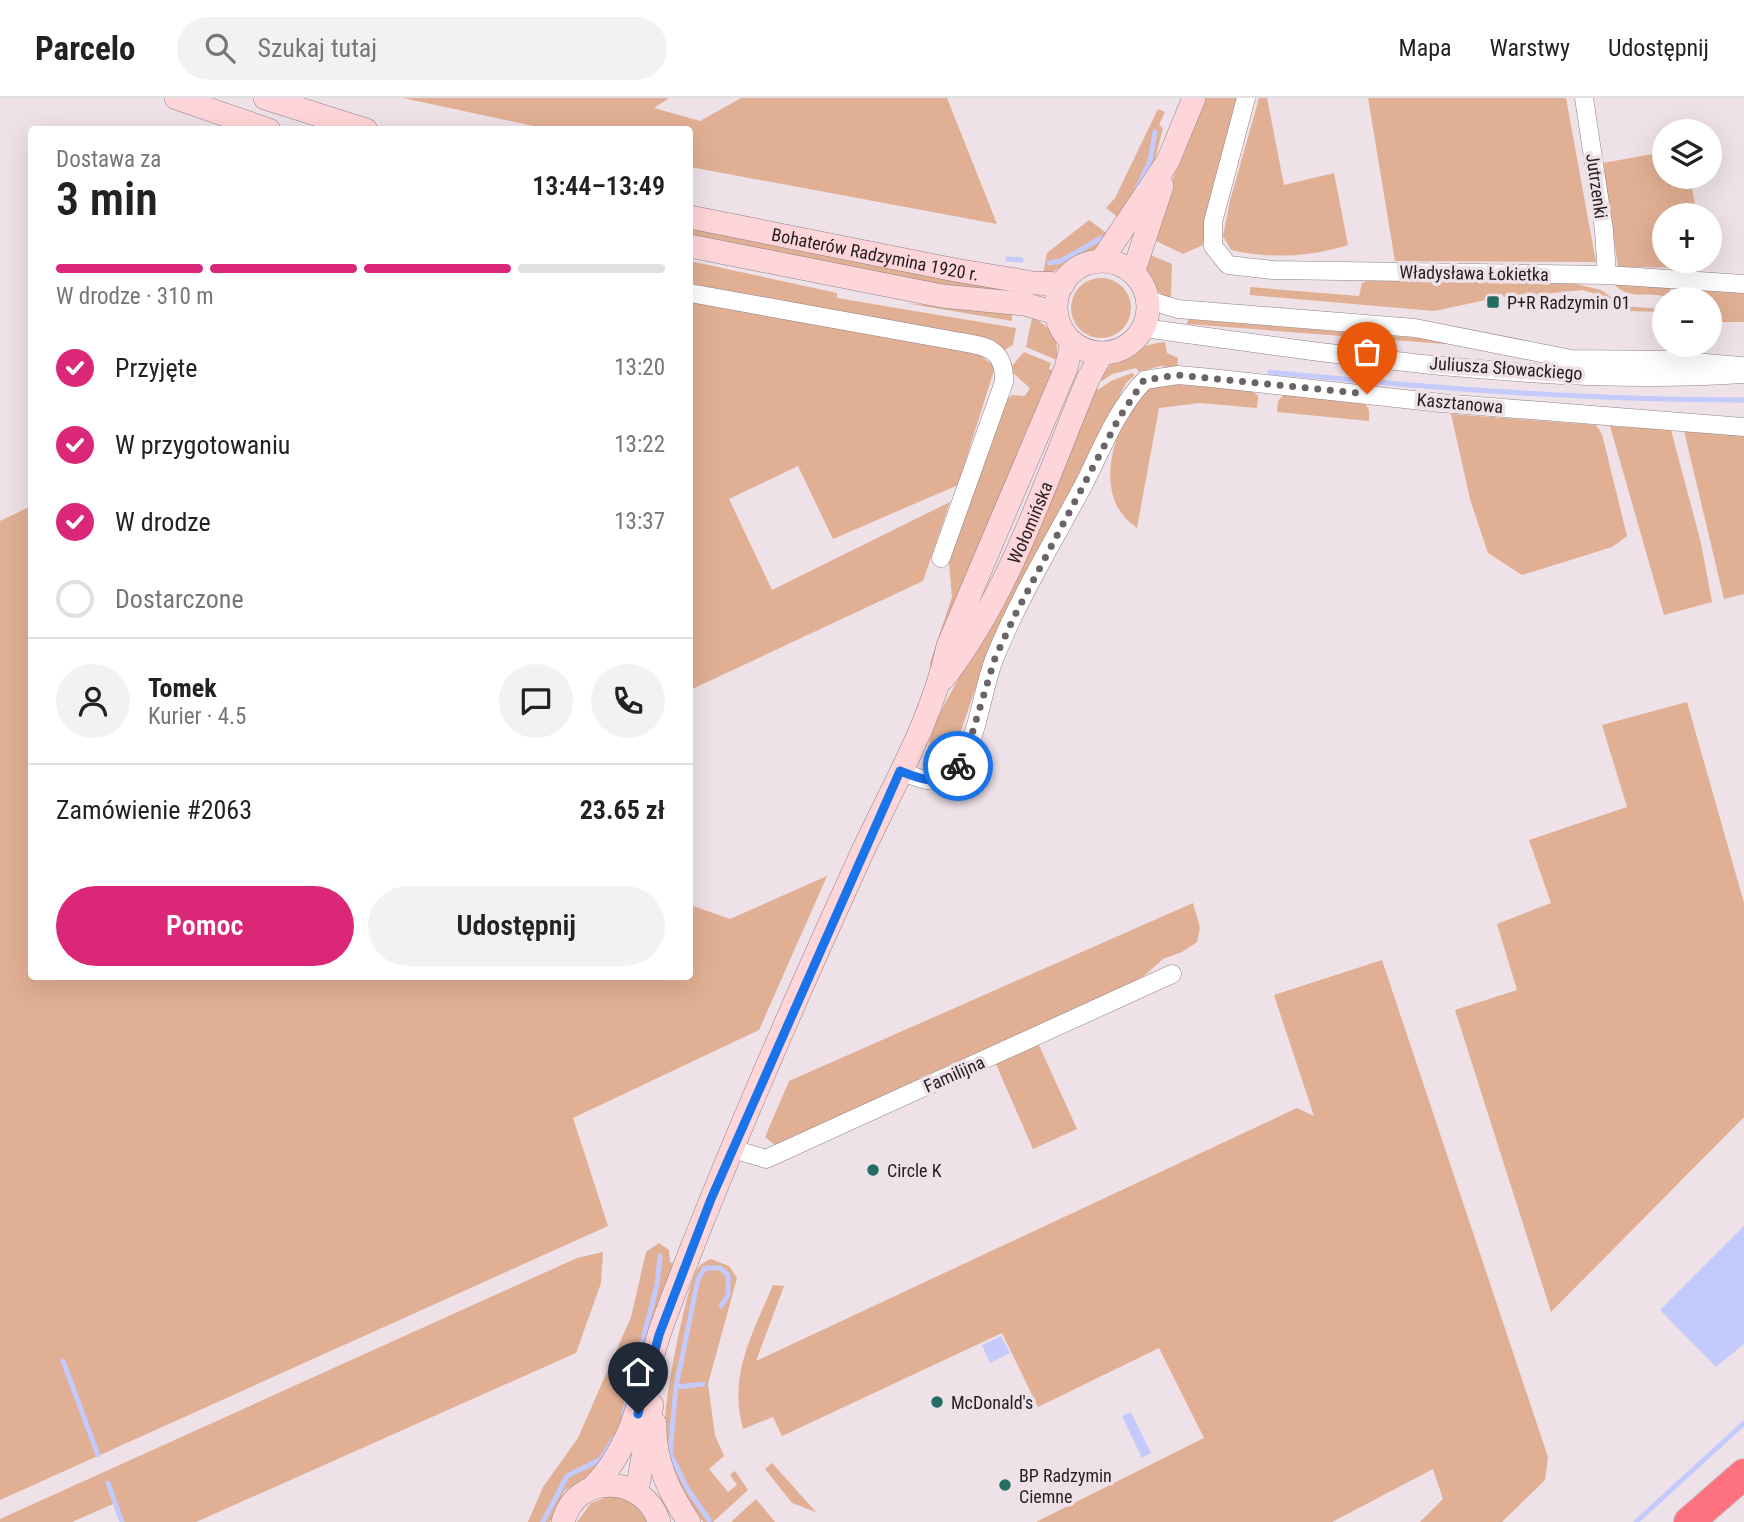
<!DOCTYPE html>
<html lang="pl">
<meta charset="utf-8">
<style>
:root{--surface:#fff;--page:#f2f2f2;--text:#222;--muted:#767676;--line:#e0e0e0;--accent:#db2777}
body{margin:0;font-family:"Roboto Condensed",sans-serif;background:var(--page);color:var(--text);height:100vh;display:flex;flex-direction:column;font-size:26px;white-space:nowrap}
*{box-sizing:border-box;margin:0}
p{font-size:23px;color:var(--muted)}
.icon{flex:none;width:38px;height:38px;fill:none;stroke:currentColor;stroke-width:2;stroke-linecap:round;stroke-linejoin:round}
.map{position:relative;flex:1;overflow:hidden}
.drawer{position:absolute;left:28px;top:28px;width:665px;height:854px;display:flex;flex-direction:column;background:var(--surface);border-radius:7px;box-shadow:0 7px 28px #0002}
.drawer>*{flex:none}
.buttons{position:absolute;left:1652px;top:21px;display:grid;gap:14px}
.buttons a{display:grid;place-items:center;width:70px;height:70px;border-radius:50%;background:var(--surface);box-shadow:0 7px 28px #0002;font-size:35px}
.pin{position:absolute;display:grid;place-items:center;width:60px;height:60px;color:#fff;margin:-72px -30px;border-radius:50% 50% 50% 0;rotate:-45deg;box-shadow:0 0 7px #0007}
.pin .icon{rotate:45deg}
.courier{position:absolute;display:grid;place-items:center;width:70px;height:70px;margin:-35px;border:5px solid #1a73e8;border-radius:50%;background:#fff;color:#222;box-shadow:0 2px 9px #0007}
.head em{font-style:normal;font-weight:600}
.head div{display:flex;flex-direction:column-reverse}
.head{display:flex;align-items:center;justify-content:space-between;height:119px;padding:0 28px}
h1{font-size:46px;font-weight:600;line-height:52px}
.bar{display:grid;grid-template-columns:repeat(4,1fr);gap:10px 7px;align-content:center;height:84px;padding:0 28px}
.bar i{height:9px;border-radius:5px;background:var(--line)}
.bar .active{background:var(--accent)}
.bar p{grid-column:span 4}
.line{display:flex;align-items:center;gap:18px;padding:0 28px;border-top:2px solid var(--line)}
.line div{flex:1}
.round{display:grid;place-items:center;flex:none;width:74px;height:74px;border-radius:37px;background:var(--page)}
ol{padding:0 28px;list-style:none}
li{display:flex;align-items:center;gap:21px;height:77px}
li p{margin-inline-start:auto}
li .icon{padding:7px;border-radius:50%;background:var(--accent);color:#fff;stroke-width:4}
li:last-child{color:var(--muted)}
li i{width:38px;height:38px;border:4px solid var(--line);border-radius:50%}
.action{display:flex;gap:14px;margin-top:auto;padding:14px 28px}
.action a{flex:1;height:80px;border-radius:42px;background:var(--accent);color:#fff;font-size:28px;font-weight:600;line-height:80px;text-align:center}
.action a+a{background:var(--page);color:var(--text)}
header{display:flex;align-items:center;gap:42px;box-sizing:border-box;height:98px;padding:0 35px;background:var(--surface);border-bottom:2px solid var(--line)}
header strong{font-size:33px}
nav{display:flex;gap:38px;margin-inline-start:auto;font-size:24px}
.search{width:490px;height:63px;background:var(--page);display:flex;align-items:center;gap:18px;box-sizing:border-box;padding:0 24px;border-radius:38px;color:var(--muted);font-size:26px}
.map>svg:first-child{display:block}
.green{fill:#e1af93}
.water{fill:#c4cafc}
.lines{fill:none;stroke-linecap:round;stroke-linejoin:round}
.stream{stroke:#c4cafc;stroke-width:5}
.street-casing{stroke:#8e8288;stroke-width:19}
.secondary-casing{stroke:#8e8288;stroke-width:24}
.highway-casing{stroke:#c6c5c6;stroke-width:32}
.street{stroke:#fff;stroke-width:18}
.secondary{stroke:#fed5d8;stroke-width:23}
.highway{stroke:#fd727e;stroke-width:30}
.done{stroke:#6b6367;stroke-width:7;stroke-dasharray:0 12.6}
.route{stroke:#1a73e8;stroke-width:9}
.poi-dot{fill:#256c62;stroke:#eee1e8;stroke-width:2.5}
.labels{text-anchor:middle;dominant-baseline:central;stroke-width:7;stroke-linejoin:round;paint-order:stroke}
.street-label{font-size:18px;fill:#241f22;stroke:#eee1e8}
.poi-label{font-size:18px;fill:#241f22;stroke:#eee1e8;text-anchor:start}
</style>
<header>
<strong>Parcelo</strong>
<div class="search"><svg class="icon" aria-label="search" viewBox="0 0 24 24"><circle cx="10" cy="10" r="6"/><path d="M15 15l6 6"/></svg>Szukaj tutaj</div>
<nav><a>Mapa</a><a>Warstwy</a><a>Udostępnij</a></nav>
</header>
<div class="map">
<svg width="1744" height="1424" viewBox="0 0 1744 1424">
<rect width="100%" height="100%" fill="#eee1e8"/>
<!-- green -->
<path class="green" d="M403 0H669L654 10 700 23 741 0H947L997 126 690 69V32L548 31Z
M1205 0H1240L1213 87 1203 147 1183 156 1156 143 1173 80Z
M1259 0H1267L1284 87 1334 75 1348 147C1310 159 1270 161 1231 152L1223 138 1230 103Z
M1368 0H1566L1596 164 1395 163Z
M1158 11 1165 14 1159 27 1163 30 1153 69 1123 123 1106 110 1115 100Z
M1664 54V79H1690L1697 117H1664V163H1705L1706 170 1618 169 1603 65Z
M1089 122 1113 140C1099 153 1094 151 1078 159 1063 166 1060 173 1043 176L1047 155Z
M690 131 719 134 1016 192 1015 198 977 195 690 138Z
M1148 156 1172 166 1171 200C1152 196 1143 174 1148 156Z
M690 163 837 195V200L1016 230 1013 247 1004 252 995 243 981 239 842 217 690 186Z
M1071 210a30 30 0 1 1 60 0a30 30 0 1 1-60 0Z
M1370 181 1575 183 1576 186 1601 192 1624 208 1661 211 1663 208 1664 214 1626 213 1605 199 1583 192 1505 200 1502 196 1486 198V202L1434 213 1250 197V189L1359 198 1362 185Z
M1614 186 1672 188 1667 199C1649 193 1629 203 1614 186Z
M1682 188 1744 191V224H1710V201H1674Z
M690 204 976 254 995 269 958 387 833 441 798 368 729 401 772 492 950 404 923 483 690 592Z
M905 205 1012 215V223Z
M1032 220C1052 229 1059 240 1057 262L1026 249Z
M1188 221 1431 241 1471 248 1187 226Z
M1165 244 1167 255 1178 260 1177 270 1160 268 1139 274 1136 270 1112 276 1102 283 1098 281C1111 261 1141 246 1165 244Z
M1024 254 1051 265 1049 271 1054 273 930 578V565L952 499 948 453 1007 302 1012 297 1025 298 1030 290 1013 275 1012 268Z
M1132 275 1135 277 1126 285 982 571 952 659 941 668 929 663C922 646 945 605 954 589 1007 492 1049 390 1093 289L1098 292 1111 283Z
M1195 284 1251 292 1258 298 1257 310 1200 305 1159 310 1137 430C1089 398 1115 328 1143 290Z
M1286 294 1364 304 1369 312V323L1277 314 1278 303Z
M1451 316 1596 327 1602 336 1627 438 1612 449 1522 477 1488 455 1470 401Z
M1610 328 1671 332 1701 445 1712 504 1664 517Z
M1684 333 1744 337V496L1724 501Z
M31 408 32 878H690V807L730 821 827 778 759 932 573 1020 608 1128 0 1402V423Z
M1687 604 1744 805V1019L1551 1214 1455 912 1517 892 1497 826 1551 805 1529 742 1627 709 1602 627Z
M1193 805 1200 830 1197 844 1182 854 1163 861 1138 883 776 1048 765 1039 789 983Z
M1382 862 1548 1359 1545 1382 1502 1424H1420L1443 1401 1433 1371 1332 1424H1036L1204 1340 1159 1250 1038 1309 1002 1235 782 1338 773 1319 743 1331C728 1277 753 1235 773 1187L784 1188 756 1263 1297 1010 1314 1018 1274 897Z
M1038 945 1077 1031 1033 1051 995 964Z
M659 1145 669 1152 670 1164 674 1166 635 1309 599 1372 564 1393 550 1424H528L543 1389 578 1340 631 1219 646 1154Z
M603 1154 601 1185 576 1255 196 1424H120L113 1406 72 1424H0V1421L577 1160Z
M711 1161 729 1168 737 1180 708 1286 715 1337 724 1358 709 1371 728 1394 737 1387 730 1377 735 1373 748 1392 713 1424H703C686 1397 669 1373 665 1341 661 1314 684 1202 695 1175 698 1168 703 1164 711 1161Z
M772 1365 816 1414 792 1405 765 1371Z
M610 1398C629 1400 638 1409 648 1424H577L591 1405Z
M756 1401 775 1424H731Z"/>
<!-- water -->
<path class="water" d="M1744 1128V1246L1716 1269 1660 1212Z
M1001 1238 1010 1255 990 1265 982 1247Z
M1131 1314 1151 1355 1142 1360 1122 1318Z"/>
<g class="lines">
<!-- stream -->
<path class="stream" d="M1137 90 1150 63 1155 34
M1008 161 1021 162
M1049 165 1061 163 1101 140
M1270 274C1428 290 1585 302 1744 302
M63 1263 98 1357
M676 1289 703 1286
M624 1315 657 1187 660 1158
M108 1385 122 1424
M709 1422 687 1390 670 1355 676 1289 698 1181 705 1170H720L728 1177V1197L721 1208
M543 1424 567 1378 601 1361 614 1340
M1636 1424 1744 1325"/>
<defs>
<path id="street" d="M1246 0 1213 124V148L1228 167 1273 172 1607 177 1744 186
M1584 0 1604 132 1607 177
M690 195 950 242C981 248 1005 246 1004 284L941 460
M1148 202 1178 211 1415 230 1571 261 1671 262 1741 268
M1144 230C1341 257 1545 289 1744 276
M900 673C918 680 937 690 954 674 977 650 982 590 995 559 1019 500 1053 444 1083 388 1101 353 1117 310 1145 282L1178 277 1211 280 1441 305 1744 329
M733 1051 766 1061 1172 876"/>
<g id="secondary">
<path d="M176 0 269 32"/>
<path d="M265 0 366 32"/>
<path id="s1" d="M690 119 955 172 1033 185 1063 186"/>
<path d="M690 148 942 198 1024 206 1056 215"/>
<circle cx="1102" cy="209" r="46"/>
<path d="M1101 163 1168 63 1194 0"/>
<path d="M1133 175 1162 88"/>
<path id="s2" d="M944 580C1012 491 1045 383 1088 281L1102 255"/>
<path d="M655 1326C654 1363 669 1394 689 1424"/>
<path d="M592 1390C639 1343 642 1281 664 1222 722 1068 788 917 856 768 888 696 932 625 948 548L1066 270 1072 245"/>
<path d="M637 1393 652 1307"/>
<path d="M563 1424C576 1373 645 1377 659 1424"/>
</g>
<path id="highway" d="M1689 1424 1744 1376"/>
</defs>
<!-- street casing -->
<use href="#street" class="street-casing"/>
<!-- secondary casing -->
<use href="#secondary" class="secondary-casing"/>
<!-- highway casing -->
<use href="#highway" class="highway-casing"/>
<!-- street -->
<use href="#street" class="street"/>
<!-- secondary -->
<use href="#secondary" class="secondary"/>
<!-- highway -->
<use href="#highway" class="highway"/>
</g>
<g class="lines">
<!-- done -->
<path class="done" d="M958 668 971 639 995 560 1015 517 1119 320 1144 282 1178 277 1367 296"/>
<!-- route -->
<path class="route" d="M638 1316 659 1237 711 1101 900 673C922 682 941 690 958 668"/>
</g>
<!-- markers -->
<g class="poi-dot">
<rect x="1486" y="197" width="14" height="14" rx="3.5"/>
<circle cx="873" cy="1072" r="7"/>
<circle cx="937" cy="1304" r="7"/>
<circle cx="1005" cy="1387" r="7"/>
</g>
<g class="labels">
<!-- street labels -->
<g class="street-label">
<text transform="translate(1597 88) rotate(82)">Jutrzenki</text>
<text stroke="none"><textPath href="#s1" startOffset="189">Bohaterów Radzymina 1920 r.</textPath></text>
<text transform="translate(1474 175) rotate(1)">Władysława Łokietka</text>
<text transform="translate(1506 270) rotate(4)">Juliusza Słowackiego</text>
<text transform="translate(1460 305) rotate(5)">Kasztanowa</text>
<text stroke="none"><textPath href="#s2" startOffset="178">Wołomińska</textPath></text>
<text transform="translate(954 976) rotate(-24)">Familijna</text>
</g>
<!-- poi labels -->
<g class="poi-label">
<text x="1507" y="204">P+R Radzymin 01</text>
<text x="887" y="1072">Circle K</text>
<text x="951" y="1304">McDonald's</text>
<text x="1019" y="1377">BP Radzymin<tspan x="1019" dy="21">Ciemne</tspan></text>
</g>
</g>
</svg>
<div class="buttons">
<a><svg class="icon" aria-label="layers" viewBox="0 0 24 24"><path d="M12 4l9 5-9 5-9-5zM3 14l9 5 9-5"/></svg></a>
<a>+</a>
<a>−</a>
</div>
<div class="pin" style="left:1367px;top:296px;background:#ea580c"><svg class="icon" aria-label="bag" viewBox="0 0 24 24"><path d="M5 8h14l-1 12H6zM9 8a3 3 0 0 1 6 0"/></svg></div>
<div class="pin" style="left:638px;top:1316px;background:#1f2937"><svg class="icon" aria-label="home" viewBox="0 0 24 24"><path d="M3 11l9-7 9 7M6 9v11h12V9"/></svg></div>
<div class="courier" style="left:958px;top:668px"><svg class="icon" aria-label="bike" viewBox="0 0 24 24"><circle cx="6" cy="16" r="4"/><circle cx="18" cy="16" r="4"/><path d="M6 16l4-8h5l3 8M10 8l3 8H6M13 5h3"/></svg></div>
<section class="drawer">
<div class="head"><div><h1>3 min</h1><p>Dostawa za</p></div><em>13:44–13:49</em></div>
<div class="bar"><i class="active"></i><i class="active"></i><i class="active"></i><i></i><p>W drodze · 310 m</p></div>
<ol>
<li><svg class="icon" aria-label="check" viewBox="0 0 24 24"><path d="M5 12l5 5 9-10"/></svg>Przyjęte<p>13:20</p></li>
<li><svg class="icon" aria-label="check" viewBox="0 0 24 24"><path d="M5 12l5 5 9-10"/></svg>W przygotowaniu<p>13:22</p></li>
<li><svg class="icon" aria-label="check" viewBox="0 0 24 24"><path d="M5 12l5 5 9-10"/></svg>W drodze<p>13:37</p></li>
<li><i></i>Dostarczone</li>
</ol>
<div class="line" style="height:126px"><a class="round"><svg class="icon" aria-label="person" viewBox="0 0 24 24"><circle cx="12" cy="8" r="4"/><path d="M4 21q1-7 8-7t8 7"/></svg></a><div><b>Tomek</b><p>Kurier · 4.5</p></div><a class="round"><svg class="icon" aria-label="chat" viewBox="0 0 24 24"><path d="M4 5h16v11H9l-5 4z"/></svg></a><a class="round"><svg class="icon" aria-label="phone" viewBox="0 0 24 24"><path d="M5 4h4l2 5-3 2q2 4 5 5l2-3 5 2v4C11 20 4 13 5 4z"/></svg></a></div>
<div class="line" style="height:91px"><div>Zamówienie #2063</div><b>23.65 zł</b></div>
<div class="action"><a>Pomoc</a><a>Udostępnij</a></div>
</section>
</div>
